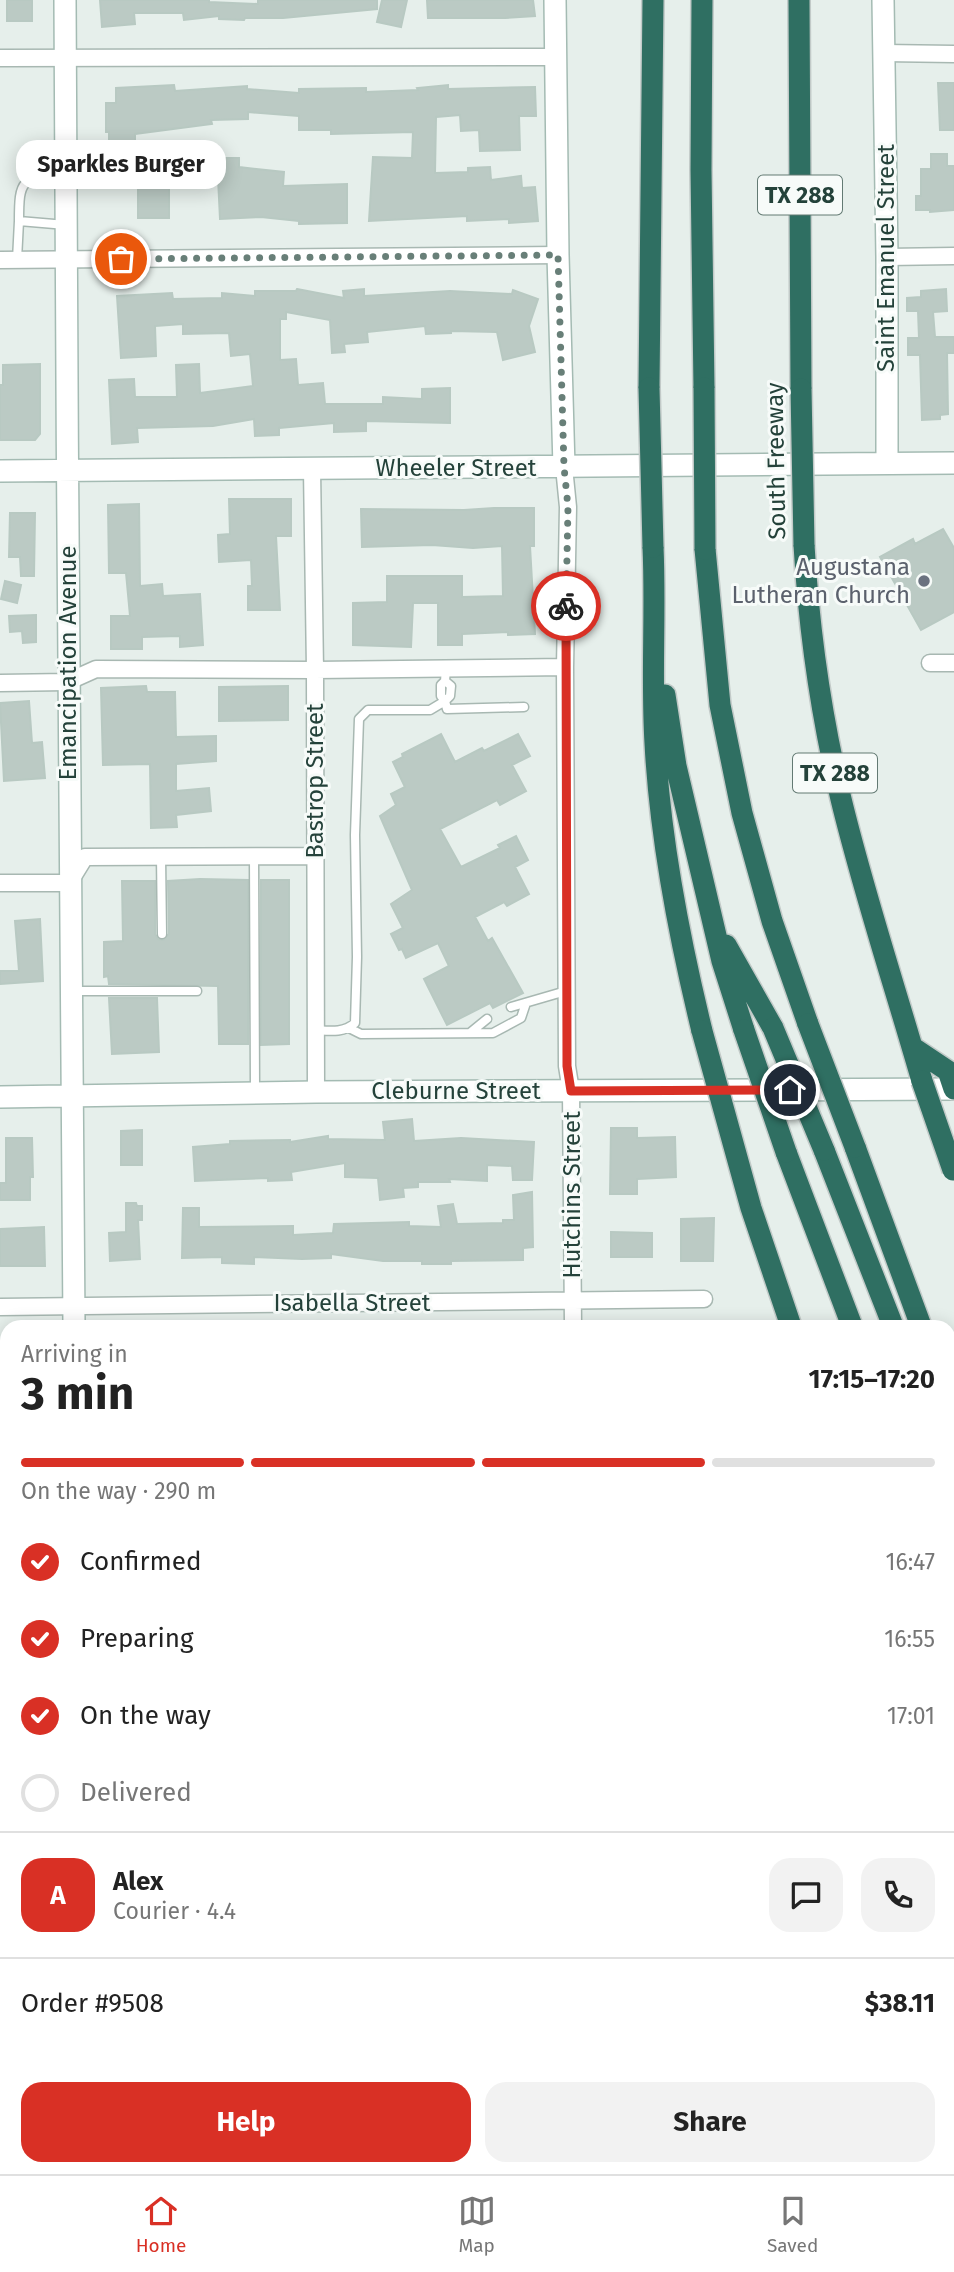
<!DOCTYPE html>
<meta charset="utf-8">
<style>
:root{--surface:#fff;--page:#f2f2f2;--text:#222;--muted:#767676;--line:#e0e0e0;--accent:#d93025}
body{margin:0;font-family:"Fira Sans",sans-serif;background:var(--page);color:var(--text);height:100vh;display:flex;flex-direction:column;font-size:26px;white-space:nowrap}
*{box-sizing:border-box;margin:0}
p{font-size:23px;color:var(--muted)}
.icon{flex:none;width:38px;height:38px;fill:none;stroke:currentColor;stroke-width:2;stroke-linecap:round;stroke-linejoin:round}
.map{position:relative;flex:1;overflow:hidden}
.sheet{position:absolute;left:0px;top:1320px;width:956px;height:856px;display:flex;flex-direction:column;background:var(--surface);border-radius:21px 21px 0 0;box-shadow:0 4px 18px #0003}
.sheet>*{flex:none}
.pin{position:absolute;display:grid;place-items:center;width:60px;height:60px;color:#fff;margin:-30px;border:4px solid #fff;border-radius:50%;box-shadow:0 2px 7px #0007}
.courier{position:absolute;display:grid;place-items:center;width:70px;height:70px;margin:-35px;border:5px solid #d93025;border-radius:50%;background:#fff;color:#222;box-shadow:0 2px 9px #0007}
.bubble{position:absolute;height:49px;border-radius:21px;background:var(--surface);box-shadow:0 4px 18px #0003;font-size:23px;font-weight:700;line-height:49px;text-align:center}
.overview em{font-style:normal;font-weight:700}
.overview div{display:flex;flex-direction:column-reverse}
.overview{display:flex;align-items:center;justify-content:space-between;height:119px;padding:0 21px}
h1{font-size:46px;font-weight:700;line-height:52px}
.bar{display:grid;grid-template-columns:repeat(4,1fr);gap:10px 7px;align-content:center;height:84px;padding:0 21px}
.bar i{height:9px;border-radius:5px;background:var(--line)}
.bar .current{background:var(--accent)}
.bar p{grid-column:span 4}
.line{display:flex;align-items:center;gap:18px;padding:0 21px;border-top:2px solid var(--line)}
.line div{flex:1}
.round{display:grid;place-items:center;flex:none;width:74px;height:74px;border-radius:21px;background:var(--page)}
ol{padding:0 21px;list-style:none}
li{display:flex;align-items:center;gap:21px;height:77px}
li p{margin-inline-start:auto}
li .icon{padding:7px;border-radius:50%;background:var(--accent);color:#fff;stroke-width:4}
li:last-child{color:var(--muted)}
li i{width:38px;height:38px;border:4px solid var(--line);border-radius:50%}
.action{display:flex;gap:14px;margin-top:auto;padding:14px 21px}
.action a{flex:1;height:80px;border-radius:21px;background:var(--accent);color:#fff;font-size:28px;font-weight:700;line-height:80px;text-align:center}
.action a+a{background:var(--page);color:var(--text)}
.menu{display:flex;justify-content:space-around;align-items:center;height:98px;border-top:2px solid var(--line);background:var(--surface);font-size:19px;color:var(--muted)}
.menu a{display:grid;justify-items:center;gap:4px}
.menu .current{color:var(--accent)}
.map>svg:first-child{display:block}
.built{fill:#d4dfda}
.building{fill:#bbcac4;stroke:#b8c9c2;stroke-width:2}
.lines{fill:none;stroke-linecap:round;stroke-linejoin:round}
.lane-casing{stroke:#a8b8b2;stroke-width:11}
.street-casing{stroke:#a8b8b2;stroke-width:19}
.secondary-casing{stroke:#a4bbb3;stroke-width:24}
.highway-casing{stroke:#c2cac8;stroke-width:24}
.lane{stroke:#fff;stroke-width:8}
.street{stroke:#fff;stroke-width:16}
.secondary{stroke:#fff;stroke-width:21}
.highway{stroke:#2f6f62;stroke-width:21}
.highway-bridge-casing{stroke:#c2cac8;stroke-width:24;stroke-linecap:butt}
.highway-bridge{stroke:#2f6f62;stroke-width:21}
.done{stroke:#687f78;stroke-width:7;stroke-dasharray:0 12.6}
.route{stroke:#d93025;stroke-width:9}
.worship-dot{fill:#6b7280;stroke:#f7fbf9;stroke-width:2.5}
.labels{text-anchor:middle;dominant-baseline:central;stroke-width:6;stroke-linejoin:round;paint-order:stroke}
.shield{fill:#f7fbf9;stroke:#637a73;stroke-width:2}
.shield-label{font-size:23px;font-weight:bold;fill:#24423a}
.street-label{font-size:24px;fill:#24423a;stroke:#f7fbf9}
.worship-label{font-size:24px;fill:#5b616d;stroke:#f7fbf9;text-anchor:end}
</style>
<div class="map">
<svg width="954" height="2174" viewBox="0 0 954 2174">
<rect width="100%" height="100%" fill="#e6efeb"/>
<!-- built -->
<path class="built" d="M0 1943H7V2126H0Z"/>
<!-- building -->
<path class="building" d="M7 0H32V21H7Z
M100 0H209V2L258 4V0H377V9L283 18H245L244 20 219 19V16L184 20 183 13H134L135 24 102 27Z
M382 0H407L401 27 377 22Z
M427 0H533L535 16 505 18H428Z
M938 83H954V130H940Z
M174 85 175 91 247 86V89L299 93V89L366 88V92L418 90 417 88 448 85V89L535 87 536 116H519L520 150 480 151 479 130 461 131 460 115 436 117 435 173 468 172V168L490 167 491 180 521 176 522 188 535 187 538 221 509 223V219L467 221V216L369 221 373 157 412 158 413 132 331 134V130H299V116L248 112V119L211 120 212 124 135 134V154H109V132H106V103H116V88Z
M931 154H947V166H954V210L930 212V210H916V196H921V169H931Z
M211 158H239V167L284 172 283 186 347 184V223L299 224V221L261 217 220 219 218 178H211Z
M138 185H169V218H138Z
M297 289 344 298 343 291 364 289V296L450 291 512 294 513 290 538 299 529 326 535 352 503 360 497 332 451 331V333L426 334 425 326 367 332 368 342 344 344 345 352 332 353 330 320 286 312V319H280V360L296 359 298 385 323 383 325 404H383V397L422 399V389L450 388V423L366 421V431L334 432V423L279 428V435L255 436 254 419 213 426 137 428 138 442 112 444 109 380 134 379 135 397H177L176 365 199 364 200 393 253 386 250 354 231 356 229 333 183 334V324L155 326 156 356 121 358 117 296 172 293 173 299 222 298V293L255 296V291H296Z
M946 289 947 311 933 312 935 337H954V353H947L948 414 940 415V419L922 420 920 355H908V338H919L918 311H907V298L921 297V291Z
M40 364V434L35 440H0V385H3V365Z
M229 499H291V536H276L280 610H248V586H252L251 560 219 562 218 535 230 534Z
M139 504 140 586 162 584 163 596 200 594 203 645 180 647V636L142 637V649H111V616H130L126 573H109L108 505Z
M494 508H534V546H530L535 634 508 635V632L462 634V645H438V603H413L411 647 353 645V603L387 602V576H462V597L503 596 502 546 473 548 432 545 362 547 361 509 464 510Z
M10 513H35L34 576H21L20 557H9Z
M943 529 954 548V612L921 630 880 557 913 539 915 544Z
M5 581 21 585 17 603 1 599Z
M36 615V642L23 643 22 631 10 632 9 616Z
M146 686 147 692H175L176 737 216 736V761L176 764V791L209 788 211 811 176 815 177 827 151 828 150 764 103 765 101 688Z
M288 686V720L219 721V687Z
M29 701 32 743 42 742 45 778 4 781 0 703Z
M441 734 455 762 482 748 484 751 518 734 530 756 512 765 526 791 500 805 497 800 440 829 461 867 500 848 498 845 516 836 528 860 515 867 529 894 507 906 504 902 475 917 488 941 492 938 523 993 493 1008 490 1003 447 1025 424 979 449 966 438 943 406 958 402 949 399 950 391 934 403 928 391 904 412 890 380 816 396 805 391 794 405 787 393 762 403 757 402 754Z
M200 879 248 880V1044H219L218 986 109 984 108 976 104 977V942L123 941 122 881H155V934L158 939 163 940 169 934 168 881Z
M261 880H289V1044L261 1045Z
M40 919 43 981 0 984V971H19L15 921Z
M109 998H157L159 1052 112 1054Z
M412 1119 414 1141 461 1138 534 1142 532 1180H513L512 1166 487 1165V1181L449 1179 450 1182H418V1187L403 1188 404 1197 380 1200 378 1178 345 1177V1163L291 1172 292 1180 268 1181V1178L195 1181 193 1147 230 1144V1141L290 1140V1142L328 1136V1139L385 1140 383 1122Z
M611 1128H637V1138L675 1137 676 1177 637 1179V1194H610Z
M142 1130V1165H121V1131Z
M6 1138H32L33 1177H30V1200H0V1183H6Z
M532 1192 533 1247 523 1248V1260L451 1261V1264H422V1261H383L331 1254V1258L302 1259 254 1257V1264L222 1263V1257L182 1258 183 1208H199V1227L293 1226V1235L333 1233 334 1224 409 1222V1226L441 1227 438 1206 453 1204 457 1224 503 1223V1220H514L513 1195Z
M126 1203H136L137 1206H142V1220H138L140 1259 110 1261 109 1233 126 1232Z
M714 1218 713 1261H681V1219Z
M44 1227 45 1266H0V1229Z
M611 1232 652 1233V1257H611Z"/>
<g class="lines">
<defs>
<path id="lane" d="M19 221C19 180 21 177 64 175
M17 260 19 221 66 225
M445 681 451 686 450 696 445 701 441 696V685L445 681 446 669
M254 856 255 1090
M161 857 162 934
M73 991H197
M511 1007 566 991
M349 1028 361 1034 493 1033 521 1018 526 1003
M316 1030C330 1031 344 1033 355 1023L357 957 355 835 359 719 368 710H430L445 701 447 709 524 707
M471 1032 487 1019"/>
<path id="street" d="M884 53 954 54
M0 58 556 57
M887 257 954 256
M0 260 558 255
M564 467 568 507 565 667 567 1066 571 1091 573 1326
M312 469 315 670 316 1092
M930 663H954
M0 683 67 682 96 669 315 670 565 667
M0 883H69L85 857 315 856
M0 1307 704 1299
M0 1510H7
M0 1934H7
M0 2133H7
M326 2168V2174
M573 2168V2174
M823 2168V2174"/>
<path id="secondary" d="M65 0C68 442 68 884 74 1326
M555 0 558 255 564 467
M883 0 887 257V463
M0 471 954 463
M0 1097 316 1092 954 1089
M948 1701H954
M0 1705H7
M948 1730H954
M0 1736H7
M84 2168V2174"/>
<path id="highway" d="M702 0 701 170 704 388
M799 0 801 389
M649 388 653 0
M804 545C809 631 821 715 841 799 864 894 895 987 922 1081
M653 547C656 612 651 678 655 743 660 840 679 937 702 1031
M705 549 720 705 742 813 772 921 808 1024
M665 695 676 766 722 961 744 1030
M726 945 773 1028
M912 1047 948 1071 954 1089
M855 1147 921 1326
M824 1150 893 1326
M786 1152 852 1326
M948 1406 954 1423
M948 1472 954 1491
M948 1608 954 1629"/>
</defs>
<!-- lane casing -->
<use href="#lane" class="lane-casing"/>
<!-- street casing -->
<use href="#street" class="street-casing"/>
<!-- secondary casing -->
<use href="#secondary" class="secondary-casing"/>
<!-- highway casing -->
<use href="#highway" class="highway-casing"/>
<!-- lane -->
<use href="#lane" class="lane"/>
<!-- street -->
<use href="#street" class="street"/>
<!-- secondary -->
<use href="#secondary" class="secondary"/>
<!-- highway -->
<use href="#highway" class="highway"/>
<defs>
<path id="highway-bridge" d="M649 388 653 547
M704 388 705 549
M801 389 804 545
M808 1024 855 1147
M773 1028 824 1150
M744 1030 786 1152
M702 1031 751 1208 791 1326
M922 1081 953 1170"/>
</defs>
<!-- highway-bridge casing -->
<use href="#highway-bridge" class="highway-bridge-casing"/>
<!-- highway-bridge -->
<use href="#highway-bridge" class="highway-bridge"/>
</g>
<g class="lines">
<!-- done -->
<path class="done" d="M121 259 558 255 564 467 568 507 566 606"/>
<!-- route -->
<path class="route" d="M566 606 567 1066 571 1091 790 1090"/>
</g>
<!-- markers -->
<circle class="worship-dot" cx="924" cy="581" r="7"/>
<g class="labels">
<!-- shield labels -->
<g class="shield">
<rect x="758" y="175.5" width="84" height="39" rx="5"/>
<rect x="793" y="753.5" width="84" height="39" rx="5"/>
</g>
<g class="shield-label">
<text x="800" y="195">TX 288</text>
<text x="835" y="773">TX 288</text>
</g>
<!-- street labels -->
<g class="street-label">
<text transform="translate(886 258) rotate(-90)">Saint Emanuel Street</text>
<text transform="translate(776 461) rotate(-91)">South Freeway</text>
<text x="456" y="468">Wheeler Street</text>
<text transform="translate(68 663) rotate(-90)">Emancipation Avenue</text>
<text transform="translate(315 781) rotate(-90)">Bastrop Street</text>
<text x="456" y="1091">Cleburne Street</text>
<text transform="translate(572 1195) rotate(-90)">Hutchins Street</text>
<text x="352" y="1303">Isabella Street</text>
</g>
<!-- worship labels -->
<g class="worship-label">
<text x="910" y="567">Augustana<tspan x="910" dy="28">Lutheran Church</tspan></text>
</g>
</g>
</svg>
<div class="pin" style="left:121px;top:259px;background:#ea580c"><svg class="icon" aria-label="bag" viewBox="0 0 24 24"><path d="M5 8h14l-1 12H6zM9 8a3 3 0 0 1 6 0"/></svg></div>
<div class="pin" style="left:790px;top:1090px;background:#1f2937"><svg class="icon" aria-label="home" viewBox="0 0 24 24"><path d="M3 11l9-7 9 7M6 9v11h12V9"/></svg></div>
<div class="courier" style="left:566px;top:606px"><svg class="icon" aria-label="bike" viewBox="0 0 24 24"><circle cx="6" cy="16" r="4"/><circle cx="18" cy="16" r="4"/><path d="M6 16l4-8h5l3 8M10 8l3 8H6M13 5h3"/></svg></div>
<div class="bubble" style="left:16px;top:140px;width:210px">Sparkles Burger</div>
<section class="sheet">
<div class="overview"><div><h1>3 min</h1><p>Arriving in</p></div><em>17:15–17:20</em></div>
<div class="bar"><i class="current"></i><i class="current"></i><i class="current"></i><i></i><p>On the way · 290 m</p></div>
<ol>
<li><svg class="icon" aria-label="check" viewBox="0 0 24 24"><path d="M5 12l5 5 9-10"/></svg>Confirmed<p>16:47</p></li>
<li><svg class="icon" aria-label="check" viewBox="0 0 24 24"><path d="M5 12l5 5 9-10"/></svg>Preparing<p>16:55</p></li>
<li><svg class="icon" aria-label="check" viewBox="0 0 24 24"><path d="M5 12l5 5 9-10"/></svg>On the way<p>17:01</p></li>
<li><i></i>Delivered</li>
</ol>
<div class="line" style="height:126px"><b class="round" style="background:var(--accent);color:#fff">A</b><div><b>Alex</b><p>Courier · 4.4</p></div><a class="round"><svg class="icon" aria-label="chat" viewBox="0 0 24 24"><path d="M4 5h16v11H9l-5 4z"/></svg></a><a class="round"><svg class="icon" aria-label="phone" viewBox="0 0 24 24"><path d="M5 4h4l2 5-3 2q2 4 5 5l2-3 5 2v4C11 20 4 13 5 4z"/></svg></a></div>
<div class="line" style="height:91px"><div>Order #9508</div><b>$38.11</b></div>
<div class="action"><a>Help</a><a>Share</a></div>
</section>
</div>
<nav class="menu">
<a class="current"><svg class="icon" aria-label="home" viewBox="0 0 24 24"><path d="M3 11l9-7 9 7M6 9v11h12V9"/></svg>Home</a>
<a><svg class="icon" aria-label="map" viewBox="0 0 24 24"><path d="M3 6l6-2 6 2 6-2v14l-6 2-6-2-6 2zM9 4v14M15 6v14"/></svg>Map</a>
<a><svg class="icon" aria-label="saved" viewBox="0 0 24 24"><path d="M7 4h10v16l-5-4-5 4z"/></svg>Saved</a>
</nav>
